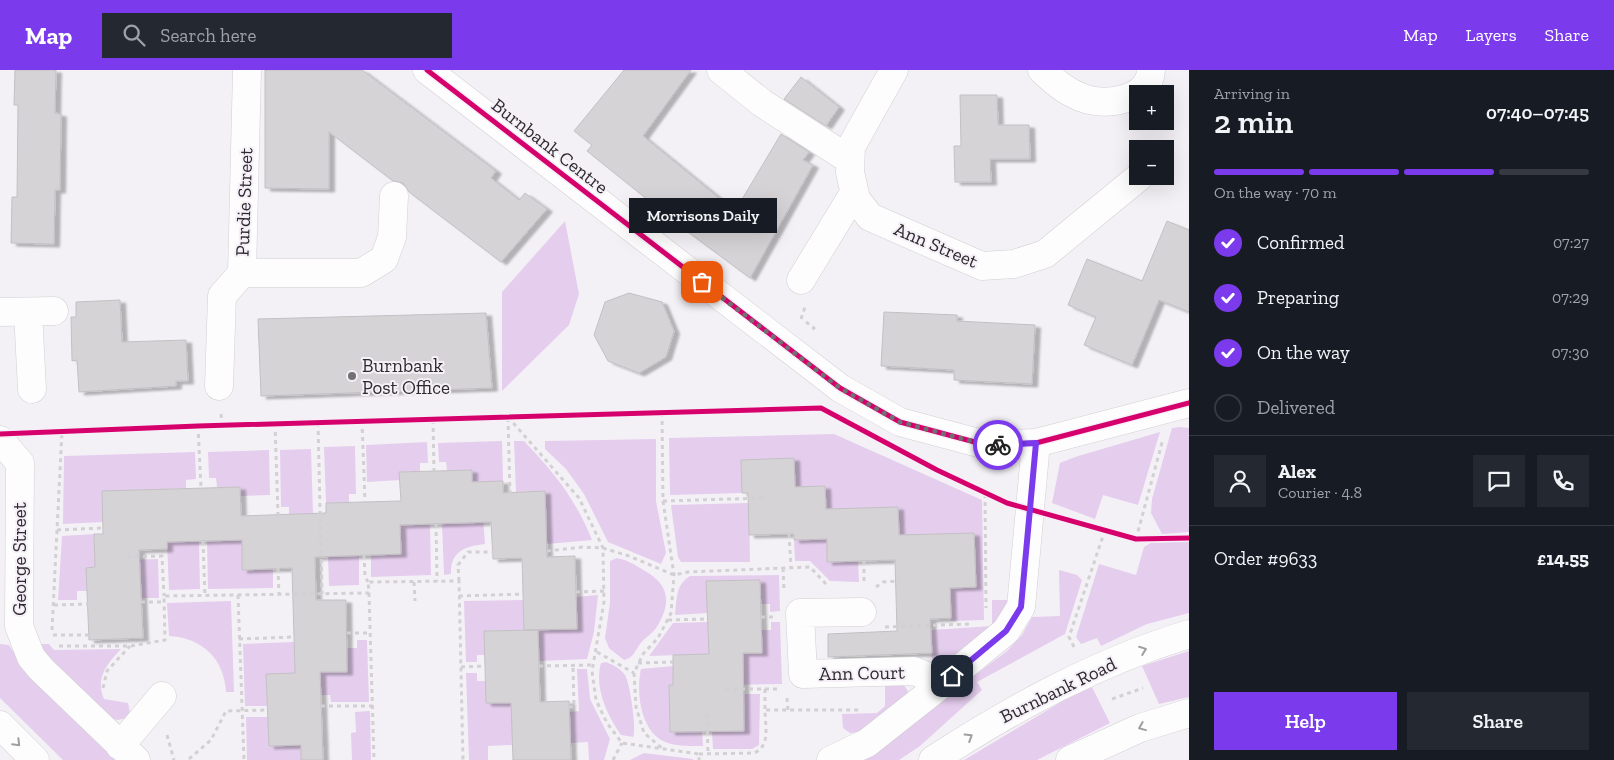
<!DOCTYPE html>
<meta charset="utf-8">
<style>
:root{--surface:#171b24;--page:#242831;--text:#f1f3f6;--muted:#9ea1a6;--line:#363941;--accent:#7c3aed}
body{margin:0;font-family:"Zilla Slab",serif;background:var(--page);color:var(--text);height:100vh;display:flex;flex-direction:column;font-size:19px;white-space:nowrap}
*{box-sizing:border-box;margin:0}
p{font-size:16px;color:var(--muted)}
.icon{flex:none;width:28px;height:28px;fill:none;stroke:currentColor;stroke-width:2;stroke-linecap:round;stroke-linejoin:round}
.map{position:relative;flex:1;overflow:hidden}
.panel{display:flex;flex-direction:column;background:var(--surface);width:425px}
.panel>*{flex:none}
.tools{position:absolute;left:1129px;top:15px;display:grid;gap:10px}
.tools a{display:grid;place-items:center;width:45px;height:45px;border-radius:0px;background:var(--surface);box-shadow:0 5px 20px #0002;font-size:25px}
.pin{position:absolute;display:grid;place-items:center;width:42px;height:42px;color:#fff;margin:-21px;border-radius:10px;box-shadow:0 2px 8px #0006}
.courier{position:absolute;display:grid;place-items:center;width:50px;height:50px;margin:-25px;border:4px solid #7c3aed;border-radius:50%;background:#fff;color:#222;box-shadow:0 1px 6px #0007}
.bubble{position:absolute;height:35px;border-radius:0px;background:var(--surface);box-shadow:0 5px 20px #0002;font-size:16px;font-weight:600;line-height:35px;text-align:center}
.overview em{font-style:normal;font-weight:600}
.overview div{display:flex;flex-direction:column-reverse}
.overview{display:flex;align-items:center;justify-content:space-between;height:85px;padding:0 25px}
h1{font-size:32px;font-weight:600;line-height:38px}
.bar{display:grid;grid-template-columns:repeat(4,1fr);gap:8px 5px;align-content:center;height:60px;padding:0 25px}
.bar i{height:6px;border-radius:4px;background:var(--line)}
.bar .on{background:var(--accent)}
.bar p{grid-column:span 4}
.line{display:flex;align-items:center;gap:12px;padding:0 25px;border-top:1px solid var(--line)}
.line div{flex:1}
.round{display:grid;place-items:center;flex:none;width:52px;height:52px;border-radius:0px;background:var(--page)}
ol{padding:0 25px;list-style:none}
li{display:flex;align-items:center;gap:15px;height:55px}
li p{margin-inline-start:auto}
li .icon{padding:5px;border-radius:50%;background:var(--accent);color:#fff;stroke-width:4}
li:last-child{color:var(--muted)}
li i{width:28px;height:28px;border:2px solid var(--line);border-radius:50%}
.button{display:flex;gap:10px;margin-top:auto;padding:10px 25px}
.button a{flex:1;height:58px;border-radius:0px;background:var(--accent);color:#fff;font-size:20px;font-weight:600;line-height:58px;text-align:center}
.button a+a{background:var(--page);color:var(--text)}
header{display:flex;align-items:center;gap:30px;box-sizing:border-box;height:70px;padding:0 25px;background:var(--accent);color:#fff}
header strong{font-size:24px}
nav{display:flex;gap:28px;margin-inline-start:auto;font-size:18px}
.search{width:350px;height:45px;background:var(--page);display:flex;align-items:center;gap:12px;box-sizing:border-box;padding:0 18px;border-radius:0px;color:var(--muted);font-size:19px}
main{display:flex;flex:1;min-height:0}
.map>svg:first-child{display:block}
.green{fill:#e5cdee}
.building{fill:#d5d3d6;stroke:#c2c0c3;filter:url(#shadow)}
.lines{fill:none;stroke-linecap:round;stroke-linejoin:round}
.minor-casing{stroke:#d1cfd2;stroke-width:29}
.major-casing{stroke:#d1cfd2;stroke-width:29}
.path{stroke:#d2d0d2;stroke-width:3;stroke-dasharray:4 4;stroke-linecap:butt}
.minor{stroke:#fdfdfe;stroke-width:28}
.major{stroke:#fdfdfe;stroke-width:28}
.cycleway-casing{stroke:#f5eff8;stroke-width:8}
.cycleway{stroke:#d6006c;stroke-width:5}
.oneway{stroke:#9f9ea0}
.done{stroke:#737074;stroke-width:5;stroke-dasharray:0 9}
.route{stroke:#7c3aed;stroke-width:6}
.poi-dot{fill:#737074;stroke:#f5eff8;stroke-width:2}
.labels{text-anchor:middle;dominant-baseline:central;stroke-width:4;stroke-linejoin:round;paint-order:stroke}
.street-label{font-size:19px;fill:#2d2a2e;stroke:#f5eff8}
.poi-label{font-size:19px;fill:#2d2a2e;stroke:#f5eff8;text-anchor:start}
</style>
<header>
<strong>Map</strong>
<div class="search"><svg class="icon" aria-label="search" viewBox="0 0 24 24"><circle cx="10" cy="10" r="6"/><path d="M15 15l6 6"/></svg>Search here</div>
<nav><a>Map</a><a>Layers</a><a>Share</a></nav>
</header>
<main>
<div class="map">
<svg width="1189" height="690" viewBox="0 0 1189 690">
<defs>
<filter id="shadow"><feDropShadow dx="5.5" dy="3" stdDeviation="1" flood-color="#0004"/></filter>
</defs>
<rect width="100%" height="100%" fill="#f4f1f6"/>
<!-- green -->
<path class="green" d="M565 151 579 224 569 255 502 321V222Z
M1180 357 1189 358V462L1162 464 1151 443 1152 429 1172 358Z
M1160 362 1138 435 1103 425 1095 449 1052 433 1060 393 1075 387Z
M834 364 982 430 984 550 951 551 950 518 976 517 974 463 942 464 900 471 898 437 826 439 825 416 795 417 794 388 741 390 742 423 670 425 669 368Z
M656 369V431L666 483 661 494 608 472 584 424 566 399 545 379V371Z
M502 371 503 411 472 412V400H447L446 392H439L438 373Z
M514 371H524C553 401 577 431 592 470L547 474 545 421 516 422Z
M427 372 428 393H420V401L399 402 400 410 367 412 366 375Z
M355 376 356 424H349V432L326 433 324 377Z
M311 379 313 444 289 445V437H281L280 380Z
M269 380 270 425 240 426V417H217L216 408H209L208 382Z
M195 382 196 409 186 410V418L167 419V444L103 452 63 454 64 386Z
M749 433 750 492H681L678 487 671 435Z
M483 447 485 474C465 476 450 482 451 504L444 505 442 454 473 453Z
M430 454 431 505 371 507V485L401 484 400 455Z
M94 464 95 497 87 521H77V530H58L62 466Z
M827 469V492L858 491 859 512 830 511 810 491H795L794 470Z
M242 470 243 500 273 499V518L208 519 207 471Z
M199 471 200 519 169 520 167 472Z
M1189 471V543L1147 554 1101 576 1097 568 1081 574 1076 567 1099 494 1136 505 1144 477 1151 473Z
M359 485V515L329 516 328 486Z
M617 488C628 490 635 495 645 501 668 514 672 531 658 555 654 563 645 567 640 574 635 581 633 588 624 590L609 578 605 568 610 533V491Z
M158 489 159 528H141L127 490Z
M1059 500 1077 505 1082 510 1065 564 977 612 982 620 920 676 899 690H862L1007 581 1022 565 1032 547 1060 546Z
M779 505 780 541 770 542V534H761L760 510 707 511 708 543 675 545C677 530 675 515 690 506Z
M598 525 594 562 587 589 539 591 538 560 577 559 576 527Z
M523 530 524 560 484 561 485 585H477V592H466L464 531Z
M992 530H1011L998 555 947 596H937L932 592 931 560 992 556Z
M231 531 234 622H226C224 588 202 568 169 566L167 533Z
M708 552 709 584 649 586 673 553Z
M771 552H780L782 614 726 615 725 584 762 583 761 560H771Z
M357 570H367L369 632H331L330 625H321L320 602H347V578H357Z
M294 572 295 603 266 604 267 636H245L243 574Z
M0 574 9 575 30 607 115 690H63L0 628Z
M38 574H49L54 580 121 579C107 594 95 608 104 629L128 633 131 647 118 650 112 649 49 589Z
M1189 581V627L1159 634 1142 596Z
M606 592C613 595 620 598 625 605 630 613 637 660 633 667L621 665C607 645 594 617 601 593Z
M673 596V615H669L670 661H702L703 676C690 676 673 677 661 670 640 657 636 621 641 599Z
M577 599H587L590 629 610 669 604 690H589L588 672 571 673 569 642 579 641Z
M466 603H477V611H486L487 633 516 632 517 662H512V675L488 676V690H469Z
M885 614H903L908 621 907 625 862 662 850 663 843 658 842 644 877 643 885 636Z
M1092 617 1110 653 1037 690H964L1066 629Z
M743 624H760L759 675 752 679H713L712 662 744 661Z
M370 641 371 690H352L351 663 356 662 355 642Z
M246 647H268L269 676 301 675V690H247Z
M644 683 693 689V690H630Z"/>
<!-- building -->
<path class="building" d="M15 0H56L55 43 61 44 60 120H55L54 174 11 173 12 127H17L18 35H14Z
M265 0H362L496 101 491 108 519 130 525 123 547 139 501 192 409 122 403 113 393 111 329 62V119L265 118Z
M624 0H691L643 66 735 141 781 64 809 82 803 90 813 95 750 208 688 162 587 81 592 75 574 61Z
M801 7 839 37 826 56 784 29Z
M960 25H997L998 55H1029L1030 89H990L991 112H955L954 76H961Z
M1167 151 1189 160V242L1159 230 1132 295 1084 275 1096 247 1068 235 1087 189 1142 211Z
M629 223 662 232 674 261 666 287 639 303 608 291 594 265 605 232Z
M120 230 122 272 186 270 188 311H176V316L79 322 77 290 72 291 71 247H76V232Z
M884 242 957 245V251L1035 255 1032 314 954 310V300L881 296Z
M486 243 492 318 261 326 258 249Z
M794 388 795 417 825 416 826 439 898 437 899 465 974 463 976 517 950 518 951 548 930 549 932 583 828 587V564L897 561 895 490 827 492V469L794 470V464L749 465 748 423H742L741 390Z
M472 400V412L503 411V423L545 421 547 487 575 486 577 559 524 560 522 488 493 489 491 452 400 455 401 484 315 487 316 530H346L347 602H320L323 690H301V675L269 676 266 604 295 603 292 498 242 500V470L167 472V479L139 480 143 568 89 570 86 498 95 497 94 464H103L102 421 240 417 241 446 326 443V433L401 431 399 402Z
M760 510 762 583H743L744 661 670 662 669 615H673V585L709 584 706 511Z
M538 560 540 632 569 631 571 690H513L511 633H486L484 561Z"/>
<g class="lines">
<defs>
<path id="minor" d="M427 0 840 318 900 352 986 375 1036 373 1189 333
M721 0 762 33 850 90
M894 0 851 77 850 102 856 129 870 147 982 196 1014 194 1045 184 1139 107
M1042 0C1055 12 1066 22 1083 28 1106 37 1150 30 1151 0
M242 203H361L384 189 392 167 394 126
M801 210 854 123
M0 242 54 241
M28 242 32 319
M219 316 222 226 242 203 247 0
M0 370 20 393 19 556 31 587 41 599 136 690
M862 542 800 543 803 604 914 601 927 606 938 617 1006 561 1021 537 1036 373
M120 676 162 626
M831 690 867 673 938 617"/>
<path id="major" d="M0 655 35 690
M933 690C1013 638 1097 592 1189 564
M1070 690 1140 658 1189 643"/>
</defs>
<!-- minor casing -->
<use href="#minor" class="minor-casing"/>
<!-- major casing -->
<use href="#major" class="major-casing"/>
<!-- path -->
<path class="path" d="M801 249 805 237
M806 252 814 258 811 261
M662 343 663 431 674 505 671 543 658 568 643 584 634 603 636 637 644 663 663 679
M221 344 222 355
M508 347 579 428 603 478 604 532 592 601 596 630 607 653 622 673 699 684V690
M508 348 510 423
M433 350 434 401
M362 351 365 432
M318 353 322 524
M275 354 278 445
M198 356 201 418
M985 424 986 538
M663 431 765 428
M436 454 437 511
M57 460 103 458
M789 464 791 497
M1136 469 1163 369
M203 471 205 526
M547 481 583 477 603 478 629 486 674 505 688 502 810 497 826 514
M364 485 365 506 368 512
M127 487 162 486 164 526
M864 491V514
M278 498 279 525
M783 498 784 520
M459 511 458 495 468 482H493
M414 512 415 531
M876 517 883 512 900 511
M576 522 604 521
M369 523 374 690
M238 525 244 690
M459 526 523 524
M141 532H164
M54 535 88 534
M761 547H773
M668 550 708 549
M885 557 969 554
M52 560 62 361
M347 563H370
M53 565H89
M239 569 294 567
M59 576H131L165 570 164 526 369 523 368 512 459 511 463 690
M1074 577 1069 567 1105 460
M597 582 634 603
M638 593 673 592
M539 596 593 595
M461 597 485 596
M103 618 107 601 130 576
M725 619H780
M765 619V640
M787 628 788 640
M1112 629 1143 618
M321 636H373
M569 637H574L573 596
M707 645 708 684
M167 665 174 690
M699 684 754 683C771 676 765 656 765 640H861
M189 689 211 670 226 641 268 640
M613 690 622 673"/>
<!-- minor -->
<use href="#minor" class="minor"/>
<!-- major -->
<use href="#major" class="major"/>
<defs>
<path id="cycleway" d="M427 0 840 318 900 352 986 375 1036 373 1189 333
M0 364 198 356 821 338 937 400 1007 433 1136 469 1189 468"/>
</defs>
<!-- cycleway casing -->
<use href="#cycleway" class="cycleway-casing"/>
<!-- cycleway -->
<use href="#cycleway" class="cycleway"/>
</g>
<!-- one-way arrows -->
<defs><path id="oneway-chevron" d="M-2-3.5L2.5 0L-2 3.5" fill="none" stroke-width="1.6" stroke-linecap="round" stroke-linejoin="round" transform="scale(1.25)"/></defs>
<g class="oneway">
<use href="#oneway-chevron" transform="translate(1143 580) rotate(-21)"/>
<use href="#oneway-chevron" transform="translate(1142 657) rotate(158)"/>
<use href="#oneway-chevron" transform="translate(969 667) rotate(-32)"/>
<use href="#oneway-chevron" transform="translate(17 673) rotate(45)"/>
</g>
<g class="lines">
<!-- done -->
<path class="done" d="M702 212 840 318 900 352 986 375H998"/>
<!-- route -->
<path class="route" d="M952 606 1006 561 1021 537 1036 373 998 375"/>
</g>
<!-- markers -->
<circle class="poi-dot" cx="352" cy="306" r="5"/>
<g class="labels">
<!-- street labels -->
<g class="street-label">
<text transform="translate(550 76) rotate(38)">Burnbank Centre</text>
<text transform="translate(244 132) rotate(-88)">Purdie Street</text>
<text transform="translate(936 175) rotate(23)">Ann Street</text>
<text transform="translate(19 489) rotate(-90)">George Street</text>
<text transform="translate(862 603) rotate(-1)">Ann Court</text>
<text transform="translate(1058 620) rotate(-26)">Burnbank Road</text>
</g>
<!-- poi labels -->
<g class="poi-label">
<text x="362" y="295">Burnbank<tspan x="362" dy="22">Post Office</tspan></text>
</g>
</g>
</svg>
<div class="tools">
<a>+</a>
<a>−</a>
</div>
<div class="pin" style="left:702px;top:212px;background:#ea580c"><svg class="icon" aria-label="bag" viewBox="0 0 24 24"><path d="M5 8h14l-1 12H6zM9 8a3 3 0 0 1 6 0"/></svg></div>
<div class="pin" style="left:952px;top:606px;background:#1f2937"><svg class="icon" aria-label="home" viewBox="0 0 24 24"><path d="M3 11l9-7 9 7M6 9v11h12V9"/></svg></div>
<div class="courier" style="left:998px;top:375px"><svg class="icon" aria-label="bike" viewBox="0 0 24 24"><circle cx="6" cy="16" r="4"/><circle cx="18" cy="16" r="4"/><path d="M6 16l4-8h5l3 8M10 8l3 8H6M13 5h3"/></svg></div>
<div class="bubble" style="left:629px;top:128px;width:148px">Morrisons Daily</div>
</div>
<section class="panel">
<div class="overview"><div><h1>2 min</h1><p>Arriving in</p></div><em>07:40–07:45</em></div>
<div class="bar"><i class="on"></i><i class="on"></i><i class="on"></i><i></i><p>On the way · 70 m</p></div>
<ol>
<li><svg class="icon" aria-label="check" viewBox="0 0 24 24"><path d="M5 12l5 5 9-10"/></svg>Confirmed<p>07:27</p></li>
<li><svg class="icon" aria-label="check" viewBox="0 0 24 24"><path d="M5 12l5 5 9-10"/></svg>Preparing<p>07:29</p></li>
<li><svg class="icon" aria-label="check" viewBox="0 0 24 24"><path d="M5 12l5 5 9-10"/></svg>On the way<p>07:30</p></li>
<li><i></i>Delivered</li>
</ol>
<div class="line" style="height:90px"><a class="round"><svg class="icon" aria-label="person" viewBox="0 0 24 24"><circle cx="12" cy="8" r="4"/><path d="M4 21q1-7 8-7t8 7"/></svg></a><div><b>Alex</b><p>Courier · 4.8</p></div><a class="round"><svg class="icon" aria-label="chat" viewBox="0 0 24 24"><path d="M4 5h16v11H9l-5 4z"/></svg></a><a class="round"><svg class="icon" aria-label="phone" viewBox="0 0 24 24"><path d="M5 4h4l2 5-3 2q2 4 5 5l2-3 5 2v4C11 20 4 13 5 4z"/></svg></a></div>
<div class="line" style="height:65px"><div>Order #9633</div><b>£14.55</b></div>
<div class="button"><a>Help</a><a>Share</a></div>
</section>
</main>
